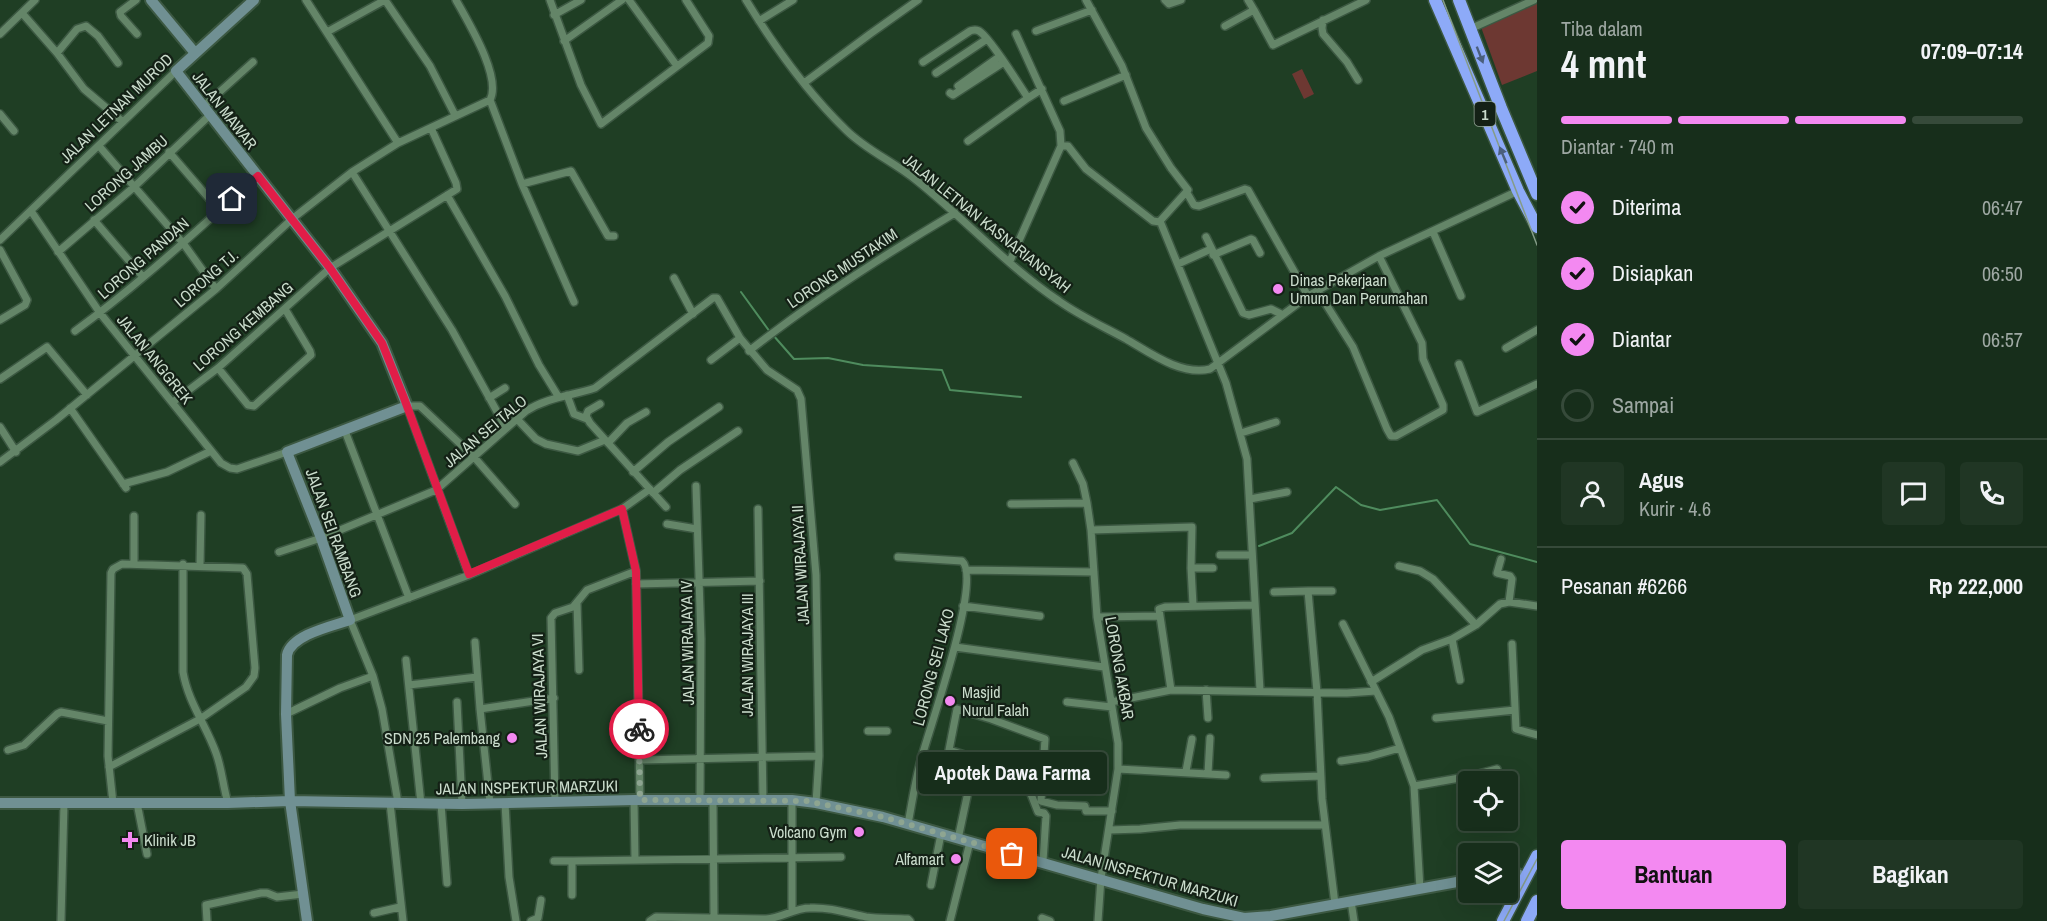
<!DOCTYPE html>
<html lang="id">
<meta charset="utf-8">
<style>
:root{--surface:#172e1b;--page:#203624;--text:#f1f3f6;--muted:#9ea8a3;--line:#364a3a;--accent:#f389f1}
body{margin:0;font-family:"Archivo Narrow",sans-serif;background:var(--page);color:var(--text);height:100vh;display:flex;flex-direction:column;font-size:22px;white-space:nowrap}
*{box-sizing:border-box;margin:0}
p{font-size:20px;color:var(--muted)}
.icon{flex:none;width:33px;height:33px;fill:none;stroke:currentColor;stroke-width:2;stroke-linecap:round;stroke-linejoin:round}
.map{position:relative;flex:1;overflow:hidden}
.panel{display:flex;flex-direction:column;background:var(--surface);width:510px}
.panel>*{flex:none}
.buttons{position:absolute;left:1458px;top:771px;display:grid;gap:12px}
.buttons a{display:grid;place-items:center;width:60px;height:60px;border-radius:6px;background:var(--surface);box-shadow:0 6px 24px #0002,0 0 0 2px var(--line);font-size:30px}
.pin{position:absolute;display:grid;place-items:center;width:51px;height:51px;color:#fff;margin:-26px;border-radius:12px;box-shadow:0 3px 9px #0006}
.courier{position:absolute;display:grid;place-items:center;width:60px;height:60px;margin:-30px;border:4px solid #e11d48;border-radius:50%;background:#fff;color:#222;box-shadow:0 2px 8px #0007}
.bubble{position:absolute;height:42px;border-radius:6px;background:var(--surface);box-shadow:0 6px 24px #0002,0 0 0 2px var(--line);font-size:20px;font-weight:800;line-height:42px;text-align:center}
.head em{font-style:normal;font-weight:800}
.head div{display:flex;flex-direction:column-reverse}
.head{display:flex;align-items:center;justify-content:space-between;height:102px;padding:0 24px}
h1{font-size:39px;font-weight:800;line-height:45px}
.bar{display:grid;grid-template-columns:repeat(4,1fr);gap:9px 6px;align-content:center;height:72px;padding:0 24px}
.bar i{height:8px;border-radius:4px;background:var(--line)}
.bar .on{background:var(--accent)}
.bar p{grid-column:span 4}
.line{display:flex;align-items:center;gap:15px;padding:0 24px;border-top:2px solid var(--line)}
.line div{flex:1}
.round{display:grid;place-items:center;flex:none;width:63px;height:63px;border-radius:6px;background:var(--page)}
ol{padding:0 24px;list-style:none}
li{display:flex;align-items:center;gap:18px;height:66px}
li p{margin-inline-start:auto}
li .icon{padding:6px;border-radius:50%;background:var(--accent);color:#111;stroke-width:4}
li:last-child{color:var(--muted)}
li i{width:33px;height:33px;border:3px solid var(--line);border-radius:50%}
.action{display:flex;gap:12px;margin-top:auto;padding:12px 24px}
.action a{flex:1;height:69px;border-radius:6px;background:var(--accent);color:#111;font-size:24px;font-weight:800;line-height:69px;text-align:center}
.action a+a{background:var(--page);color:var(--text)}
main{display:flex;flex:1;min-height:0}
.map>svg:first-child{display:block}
.green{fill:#6d3832}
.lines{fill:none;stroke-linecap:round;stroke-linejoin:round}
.stream{stroke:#4f8c5e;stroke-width:2}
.street-casing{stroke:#3c5842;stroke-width:10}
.secondary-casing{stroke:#3c5842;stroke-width:14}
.highway-casing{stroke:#3c5842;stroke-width:15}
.street{stroke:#648568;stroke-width:7}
.secondary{stroke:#709093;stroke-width:10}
.highway{stroke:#8daaf8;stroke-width:12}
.tram{stroke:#859c88;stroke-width:1.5}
.oneway{fill:#4a5f7c}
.done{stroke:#8ea591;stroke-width:6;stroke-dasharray:0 10.8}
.route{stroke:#e11d48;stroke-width:8}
.poi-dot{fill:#f389f1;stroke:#142116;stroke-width:2}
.labels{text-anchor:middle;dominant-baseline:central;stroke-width:4.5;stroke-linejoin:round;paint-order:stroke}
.shield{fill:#142116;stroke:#93a495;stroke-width:1.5}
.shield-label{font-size:15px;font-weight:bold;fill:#cadccc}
.street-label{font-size:16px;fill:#cadccc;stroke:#142116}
.poi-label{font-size:16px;fill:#cadccc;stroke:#142116;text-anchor:start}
</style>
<main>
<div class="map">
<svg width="1537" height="921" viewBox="0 0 1537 921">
<rect width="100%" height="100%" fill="#1f3e24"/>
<!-- green -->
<path class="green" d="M1537 2V71L1502 85 1481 27Z
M1302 69 1314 94 1304 99 1292 74Z"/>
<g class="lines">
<!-- stream -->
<path class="stream" d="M741 292 770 332
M773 335 794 359 828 358 863 365 942 370 950 390 1021 397
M1259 546 1292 533 1336 487 1361 505 1380 510 1437 500 1470 544 1537 562"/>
<defs>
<path id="street" d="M136 0 120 12 121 16 137 34
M306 0 398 143
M385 0 430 66 455 115
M550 0 581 85 601 124 708 43 709 36 686 0
M629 0 677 66
M746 0C774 46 807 92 846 130 866 150 894 162 916 180 965 219 1007 266 1059 301 1080 316 1104 327 1126 339 1150 353 1181 376 1210 369L1308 296 1379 256 1518 191
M1086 0 1122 66 1146 128 1171 168 1188 190 1160 221 1226 383 1247 459 1260 690
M1165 0 1169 4 1181 0
M1248 0 1254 10
M22 13 57 53 84 89 123 122
M554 15 581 0
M1323 20 1322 28 1323 34 1347 62 1358 80
M759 21 793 0
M1225 26 1254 10 1273 45 1366 0
M1470 29 1534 0
M1036 31 1092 10
M327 32 385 0
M0 34 35 0
M564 41 622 0
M57 53 77 29 86 26 98 36 118 63
M923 62 970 31C974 30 975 29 979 31 989 36 1020 86 1028 98L1042 89
M936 73 987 39
M804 83 870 34 918 0
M958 86 1000 56
M950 93 953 95 1004 62
M490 100 522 184 574 302
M1064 101 1126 75
M204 106 253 62
M0 114 14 131
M968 141 1028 98
M99 146 183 243 216 289
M1061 146H1068L1086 169 1153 221 1160 222
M169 152 219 210
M352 172 452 330 506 428
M522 184 571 171 608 236H614
M1187 193 1194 205 1199 206 1245 189 1248 190 1308 296
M447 195 505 296 539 365 558 396
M31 211 100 313 221 463 230 468 237 469 287 452
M94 220 143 277
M1433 232 1461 296
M1206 237 1243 313 1249 315 1271 309 1281 314
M0 240 176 71
M0 250 27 300 25 305 0 320
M58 252 134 187 211 114
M1213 255 1251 239 1253 240 1260 253
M1010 261 1057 155 1061 146 1060 131 1016 34
M1178 264 1211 249
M674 278 693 314
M1317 290 1353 347 1387 429 1391 436H1396L1443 410V405L1423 359 1422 343 1379 256
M75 331C140 284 198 229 258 176
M740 338 767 370 797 390 801 399 816 575 819 756 816 803
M1506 348 1537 330
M749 351C814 300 884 255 955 213
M1459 364 1477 412 1537 384
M218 368 248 405 254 406 311 355 310 351 285 309
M0 379 47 347 87 395
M567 395 574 414 587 419
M489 398 505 388
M173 402 218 368 330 268 457 189 456 183 431 128
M600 404 588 411 586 416 590 423 666 507
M70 408 126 488
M517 419 536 439 546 444 578 451 605 440
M0 427 16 452
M345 431 409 598
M1241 433 1276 422
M608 443 627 423 646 412
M0 462 56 420 216 289 292 219 352 172 398 143 490 100C502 77 468 22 456 0
M1073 463 1083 484 1087 503 1091 530 1097 617 1118 743V769L1101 878 1098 921
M633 472 668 442 719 407
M123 484 167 472 211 451
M696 486 701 639 700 801
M653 493 680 470 738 431
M1250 499 1287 492
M1011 504 1087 503
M622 509 636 571 640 800
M758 509 763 800
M667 524 697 529
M1091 530 1192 527 1191 568 1193 605
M279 552 321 538 436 490 526 411C548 397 571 396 595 388L713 298H717L740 338 711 360
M1220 555H1252
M898 557 962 561C983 580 928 731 921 760 915 781 912 803 908 824
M1501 559 1497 573 1510 576 1512 579 1509 602
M134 564V516
M183 564V672C188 702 206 725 216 753 222 769 223 787 228 803
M200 565 201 515
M1399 566 1420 571 1433 579 1476 625
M1191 568H1213
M966 570 1094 572
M469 575 407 406H420L474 457 515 504
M636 584 760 581
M1308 591H1332
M1274 592 1308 591 1317 692 1322 799 1335 904
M577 603 579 670
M963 606 1040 616
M1160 616 1171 690
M1097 617 1160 616 1159 609 1165 607 1255 605
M1343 624 1389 717 1414 786 1420 889
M1452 639 1460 680
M475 642 480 709
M1512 644 1516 729 1537 735
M955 647 1104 667
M406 660 421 804
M1371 682 1422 650 1452 639 1476 625 1500 604 1509 602 1537 606
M409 685 477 677
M1206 690 1208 718
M457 702 462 804
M1067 702 1112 707
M1111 702 1171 690 1347 693 1376 691
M286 714 340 688 373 676
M1436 718 1515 710
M868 731H887
M8 750 24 745 57 714 61 712 108 721
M639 760 819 756
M1341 761 1368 757 1400 748
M993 764 949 750 957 709 991 719 1045 739 1041 801 1057 805 1085 806 1086 811H1112
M109 767 200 719 246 687 254 676 255 668 247 574 243 568 122 564 113 569 111 573 108 756 113 803
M1118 769 1226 775
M1186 771 1192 739
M1208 773 1210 738
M1264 778 1321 776
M1027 784 1038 812 1044 813 1046 816 1043 861
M1414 786 1471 776 1497 769
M634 800 635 860
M792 800V910
M555 801 551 618 555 613 573 607 587 590 636 571
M713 801 714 917
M137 803 147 854
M390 803 403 921
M398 803 382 709 373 676 350 620 469 575 622 509 650 489
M490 803 480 709 554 698
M505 803 509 877 516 921
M441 804 447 883
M1109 830 1140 829 1180 825H1325
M958 839 975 759
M554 861H572
M931 885 941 834
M572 895V861L841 857
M1351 901 1354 921
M374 913 400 907
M1042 918 1050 921
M61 921 64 803
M207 921 206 905 261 893H267L277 897 303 894
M531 921 538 918 541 900
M650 921 656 917 766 919C782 918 794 908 810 908 830 907 847 913 866 917 879 919 894 918 908 919L910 921
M950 921 970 842"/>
<path id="secondary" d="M151 0 195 53
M254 0 176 71 330 268 382 343 407 406 287 452 321 538 350 620C332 626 291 635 287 655L286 714 290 801 307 921
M0 803H228L290 801 462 804 634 800H792L816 803 883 817 1203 909 1244 918 1271 916 1468 880
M1508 873H1516L1525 878"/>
<path id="highway" d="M1435 0 1518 191 1537 227
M1459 0 1501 108 1537 194
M1503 921 1537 856
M1527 921 1537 901"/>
</defs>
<!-- street casing -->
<use href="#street" class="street-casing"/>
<!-- secondary casing -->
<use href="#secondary" class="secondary-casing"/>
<!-- highway casing -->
<use href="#highway" class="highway-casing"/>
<!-- street -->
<use href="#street" class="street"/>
<!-- secondary -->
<use href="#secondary" class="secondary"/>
<!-- highway -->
<use href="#highway" class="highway"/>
<!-- tram -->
<path class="tram" d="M1443 0 1537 245
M1504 921 1537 859"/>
</g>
<!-- one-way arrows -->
<defs><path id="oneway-solid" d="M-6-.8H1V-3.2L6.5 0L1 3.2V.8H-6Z" transform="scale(1.5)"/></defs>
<g class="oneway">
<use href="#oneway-solid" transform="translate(1480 55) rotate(69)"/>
<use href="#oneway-solid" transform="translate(1503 155) rotate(-113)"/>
</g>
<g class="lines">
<!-- done -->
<path class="done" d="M639 729 640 800 807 801 883 817 1012 854"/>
<!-- route -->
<path class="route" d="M232 199 258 176 330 268 382 343 404 398 469 574 622 509 636 571 639 729"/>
</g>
<!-- markers -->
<g class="poi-dot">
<circle cx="1278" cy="289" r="6"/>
<circle cx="950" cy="701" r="6"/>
<circle cx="512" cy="738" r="6"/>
<circle cx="859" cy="832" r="6"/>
<path d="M127 831h6v6h6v6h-6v6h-6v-6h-6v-6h6z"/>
<circle cx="956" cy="859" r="6"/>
</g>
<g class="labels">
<!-- shield labels -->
<rect class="shield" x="1474.5" y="102" width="21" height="24" rx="4.5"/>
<g class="shield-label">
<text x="1485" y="114">1</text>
</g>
<!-- street labels -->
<g class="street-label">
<text transform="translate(116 108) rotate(-44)">JALAN LETNAN MUROD</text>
<text transform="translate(225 110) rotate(52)">JALAN MAWAR</text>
<text transform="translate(126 173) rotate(-42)">LORONG JAMBU</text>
<text transform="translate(987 223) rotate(39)">JALAN LETNAN KASNARIANSYAH</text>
<text transform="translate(143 258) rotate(-41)">LORONG PANDAN</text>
<text transform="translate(842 268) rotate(-34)">LORONG MUSTAKIM</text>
<text transform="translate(206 278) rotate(-41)">LORONG TJ.</text>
<text transform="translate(243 326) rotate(-41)">LORONG KEMBANG</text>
<text transform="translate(155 359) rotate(51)">JALAN ANGGREK</text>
<text transform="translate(485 431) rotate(-40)">JALAN SEI TALO</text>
<text transform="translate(334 533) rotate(70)">JALAN SEI RAMBANG</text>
<text transform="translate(800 565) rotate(-93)">JALAN WIRAJAYA II</text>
<text transform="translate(687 643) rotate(-91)">JALAN WIRAJAYA IV</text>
<text transform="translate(747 655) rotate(-90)">JALAN WIRAJAYA III</text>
<text transform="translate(933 667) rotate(-75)">LORONG SEI LAKO</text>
<text transform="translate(1120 668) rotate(80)">LORONG AKBAR</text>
<text transform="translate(539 696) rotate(-92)">JALAN WIRAJAYA VI</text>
<text transform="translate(527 787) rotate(-1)">JALAN INSPEKTUR MARZUKI</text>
<text transform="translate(1150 876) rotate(16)">JALAN INSPEKTUR MARZUKI</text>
</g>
<!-- poi labels -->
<g class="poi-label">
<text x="1290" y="280">Dinas Pekerjaan<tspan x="1290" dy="18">Umum Dan Perumahan</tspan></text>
<text x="962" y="692">Masjid<tspan x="962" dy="18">Nurul Falah</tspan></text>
<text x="500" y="738" text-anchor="end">SDN 25 Palembang</text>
<text x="847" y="832" text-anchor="end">Volcano Gym</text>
<text x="144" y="840">Klinik JB</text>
<text x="944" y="859" text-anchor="end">Alfamart</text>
</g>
</g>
</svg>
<div class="buttons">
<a><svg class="icon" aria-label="locate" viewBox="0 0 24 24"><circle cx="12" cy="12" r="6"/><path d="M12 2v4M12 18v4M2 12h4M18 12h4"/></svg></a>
<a><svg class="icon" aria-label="layers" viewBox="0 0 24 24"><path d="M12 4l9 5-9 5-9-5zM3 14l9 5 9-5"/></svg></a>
</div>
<div class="pin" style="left:1012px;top:854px;background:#ea580c"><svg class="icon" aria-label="bag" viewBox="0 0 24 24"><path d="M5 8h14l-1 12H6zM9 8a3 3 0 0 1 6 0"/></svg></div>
<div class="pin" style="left:232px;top:199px;background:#1f2937"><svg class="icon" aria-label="home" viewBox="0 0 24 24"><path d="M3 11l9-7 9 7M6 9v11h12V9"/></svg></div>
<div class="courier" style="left:639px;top:729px"><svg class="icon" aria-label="bike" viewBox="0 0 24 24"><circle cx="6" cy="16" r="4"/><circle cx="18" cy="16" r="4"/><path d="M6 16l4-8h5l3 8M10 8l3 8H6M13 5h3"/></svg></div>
<div class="bubble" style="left:918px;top:752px;width:189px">Apotek Dawa Farma</div>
</div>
<section class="panel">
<div class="head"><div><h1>4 mnt</h1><p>Tiba dalam</p></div><em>07:09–07:14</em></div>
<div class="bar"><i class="on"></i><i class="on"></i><i class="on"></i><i></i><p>Diantar · 740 m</p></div>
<ol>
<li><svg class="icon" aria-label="check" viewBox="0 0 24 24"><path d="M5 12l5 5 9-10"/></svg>Diterima<p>06:47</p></li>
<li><svg class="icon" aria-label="check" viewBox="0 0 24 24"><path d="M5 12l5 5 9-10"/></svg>Disiapkan<p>06:50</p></li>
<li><svg class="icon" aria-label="check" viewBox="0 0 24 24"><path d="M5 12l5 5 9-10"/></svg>Diantar<p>06:57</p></li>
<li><i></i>Sampai</li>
</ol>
<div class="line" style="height:108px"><a class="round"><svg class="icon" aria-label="person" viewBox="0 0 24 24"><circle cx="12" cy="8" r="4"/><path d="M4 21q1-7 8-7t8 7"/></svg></a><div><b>Agus</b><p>Kurir · 4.6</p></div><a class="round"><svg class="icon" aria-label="chat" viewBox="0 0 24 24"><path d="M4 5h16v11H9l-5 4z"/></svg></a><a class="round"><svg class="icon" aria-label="phone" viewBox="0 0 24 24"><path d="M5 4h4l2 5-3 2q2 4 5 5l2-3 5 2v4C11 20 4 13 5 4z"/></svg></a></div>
<div class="line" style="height:78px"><div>Pesanan #6266</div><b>Rp 222,000</b></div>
<div class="action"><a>Bantuan</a><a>Bagikan</a></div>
</section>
</main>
